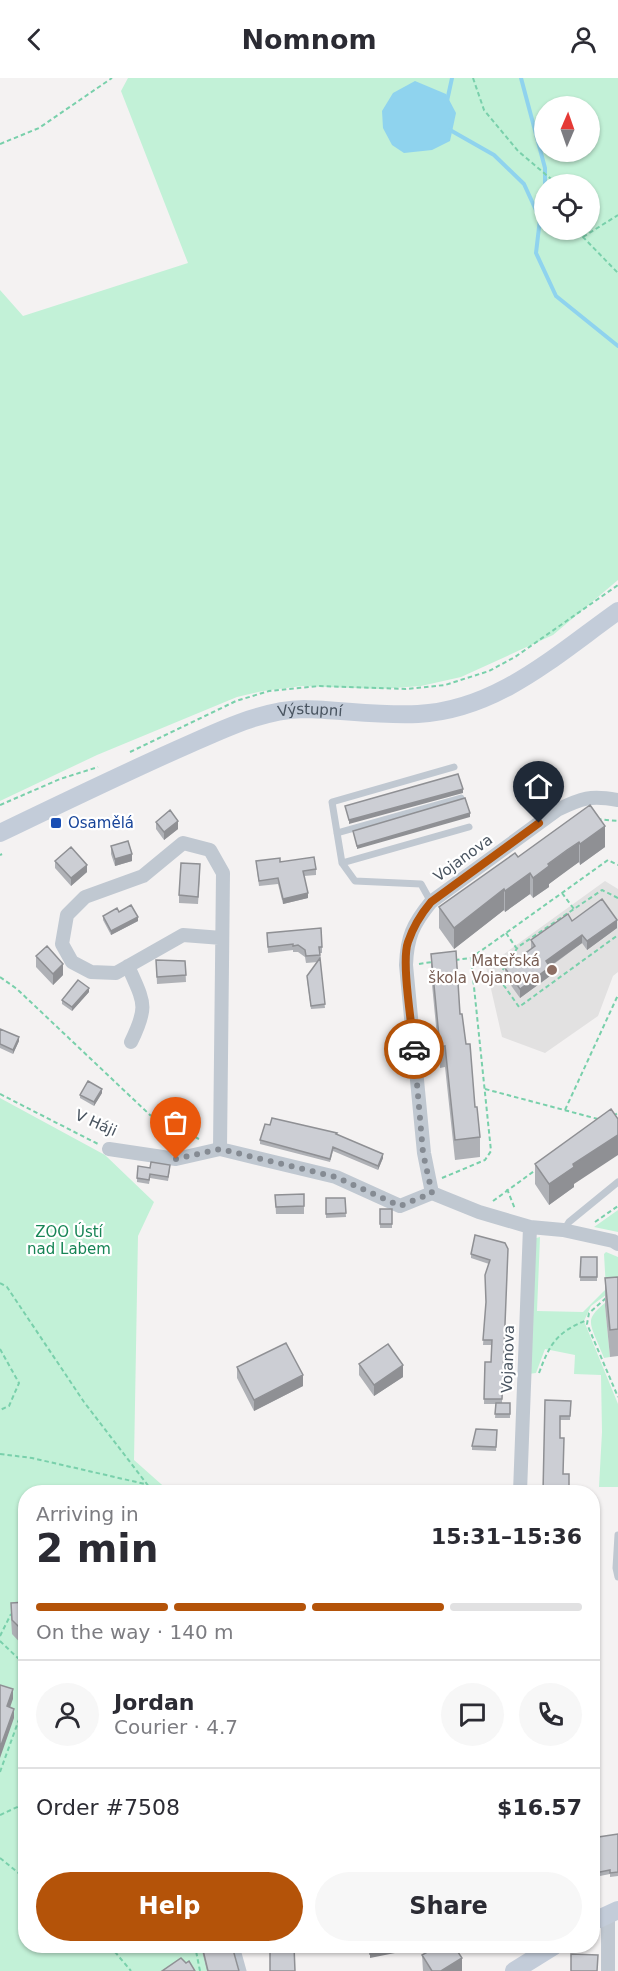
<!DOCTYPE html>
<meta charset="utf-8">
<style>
:root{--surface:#fff;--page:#f7f7f7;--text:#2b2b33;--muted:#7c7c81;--line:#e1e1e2;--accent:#b45309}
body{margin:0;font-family:"DejaVu Sans",sans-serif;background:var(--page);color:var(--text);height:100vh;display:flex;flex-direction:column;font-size:22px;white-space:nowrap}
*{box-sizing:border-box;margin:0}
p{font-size:20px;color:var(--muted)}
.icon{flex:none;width:33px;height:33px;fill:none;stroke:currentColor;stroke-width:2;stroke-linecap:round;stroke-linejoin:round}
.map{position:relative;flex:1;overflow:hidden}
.details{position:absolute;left:18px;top:1407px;width:582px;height:468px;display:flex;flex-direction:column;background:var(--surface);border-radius:24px;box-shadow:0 2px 4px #0004}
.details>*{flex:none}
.needle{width:39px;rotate:2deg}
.buttons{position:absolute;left:534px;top:18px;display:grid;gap:12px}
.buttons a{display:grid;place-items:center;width:66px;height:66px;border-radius:50%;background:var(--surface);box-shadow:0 2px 4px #0004;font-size:30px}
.pin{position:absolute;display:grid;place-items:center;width:51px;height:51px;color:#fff;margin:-62px -26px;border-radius:50% 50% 50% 0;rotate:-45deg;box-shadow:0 0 6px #0007}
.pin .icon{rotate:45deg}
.courier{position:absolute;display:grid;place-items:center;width:60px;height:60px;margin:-30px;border:4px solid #b45309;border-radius:50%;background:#fff;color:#222;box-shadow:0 2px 8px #0007}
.headline em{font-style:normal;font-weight:800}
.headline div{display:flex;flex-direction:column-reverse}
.headline{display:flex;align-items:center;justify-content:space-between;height:102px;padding:0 18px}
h1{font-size:39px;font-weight:800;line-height:45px}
.bar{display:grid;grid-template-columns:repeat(4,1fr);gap:9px 6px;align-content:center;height:72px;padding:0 18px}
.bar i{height:8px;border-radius:4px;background:var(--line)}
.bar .on{background:var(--accent)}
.bar p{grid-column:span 4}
.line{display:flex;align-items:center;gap:15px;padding:0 18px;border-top:2px solid var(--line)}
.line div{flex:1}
.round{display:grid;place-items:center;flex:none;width:63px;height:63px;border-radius:32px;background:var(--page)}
.primary-button{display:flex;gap:12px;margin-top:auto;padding:12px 18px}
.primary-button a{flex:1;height:69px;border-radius:36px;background:var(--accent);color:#fff;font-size:24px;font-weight:800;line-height:69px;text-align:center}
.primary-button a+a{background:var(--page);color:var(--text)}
header{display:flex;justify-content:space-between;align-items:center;height:78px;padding:0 18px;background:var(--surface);font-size:27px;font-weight:800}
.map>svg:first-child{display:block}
.education{fill:#e2e1e1}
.green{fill:#c2f1d7;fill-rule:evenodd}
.water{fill:#8fd3ee}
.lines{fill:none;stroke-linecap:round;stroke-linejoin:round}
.stream{stroke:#8fd3ee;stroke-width:4}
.path{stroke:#79d0ab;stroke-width:2;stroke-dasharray:4.5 3;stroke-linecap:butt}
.lane{stroke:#c0c8d1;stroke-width:7}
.street{stroke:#c0c8d1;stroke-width:14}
.secondary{stroke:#c3ccd9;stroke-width:18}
.wall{fill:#afb1b6}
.shaded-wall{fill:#8f9094}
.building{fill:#ccced4;stroke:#8f9094;stroke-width:1.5}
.done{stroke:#858b93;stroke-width:6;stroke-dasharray:0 10.8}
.route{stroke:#b45309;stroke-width:8}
.transit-dot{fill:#1a4fb4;stroke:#fff;stroke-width:2}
.education-dot{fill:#8d6e63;stroke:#fff;stroke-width:2}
.labels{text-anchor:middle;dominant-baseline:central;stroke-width:4.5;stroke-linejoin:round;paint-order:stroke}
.street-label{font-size:15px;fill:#495460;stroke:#fff}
.transit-label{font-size:15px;fill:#164399;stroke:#fff;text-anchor:start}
.education-label{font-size:15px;fill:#785e54;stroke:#fff;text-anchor:end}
.park-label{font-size:15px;fill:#178556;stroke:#fff}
</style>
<header><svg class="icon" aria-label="back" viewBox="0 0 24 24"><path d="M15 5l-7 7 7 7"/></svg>Nomnom<svg class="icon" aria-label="person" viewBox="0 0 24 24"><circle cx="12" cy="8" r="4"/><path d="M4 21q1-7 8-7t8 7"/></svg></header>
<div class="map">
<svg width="618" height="1893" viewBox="0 0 618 1893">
<rect width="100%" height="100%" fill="#f4f2f2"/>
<!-- education -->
<path class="education" d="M605 803 618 811V894L613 898 598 938 545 975 502 959 486 889Z"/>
<!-- green -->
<path class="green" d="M128 0H618V502L553 557 461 599 421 608 380 611 302 608 263 613 237 619 97 677 0 723V212L23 238 188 185 121 13ZM544 28H590V74H544ZM544 106H590V152H544Z
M0 1020 105 1077 154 1124 138 1158 134 1382 170 1414H26V1868H233L239 1893H0Z
M618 1132V1154L594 1149Z
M540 1159 537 1233 583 1234 606 1211 604 1176 606 1174 618 1179V1208L591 1228 584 1243 618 1326V1409H599L602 1354 601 1297 574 1296 575 1277 545 1271 536 1295 528 1296 536 1160Z
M618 1214 605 1228 610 1279 604 1280C587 1237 582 1244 618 1214Z"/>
<!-- water -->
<path class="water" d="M415 3 446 16 456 35 450 63 432 72 404 75 392 67 383 50 382 33 393 15Z"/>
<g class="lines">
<!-- stream -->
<path class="stream" d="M521 0 545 90V106
M447 23 452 0
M450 52 494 77 524 106 540 141 536 175 556 218 618 268
M540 139 544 123"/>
<!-- path -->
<path class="path" d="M473 0 484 32 518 73 557 106
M0 66 39 50 112 0
M579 152 583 159 618 195
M583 159 618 137
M130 674 236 623 269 613 320 608 406 611 445 607 489 593 515 579 618 507
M0 727 60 701 98 689
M597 741 618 743
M0 777 2 776
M562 815 574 831
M618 820 602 812 518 869 498 899 519 929 618 857
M506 855 517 871
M455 882 471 880 608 782 618 787
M419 886 432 884
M0 899 17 911 150 1037 199 1061
M485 1011 598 1041
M0 1016 98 1066
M565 1032 618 917
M613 1038 618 1035
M442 1100 485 1082 491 1073 471 880
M507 1111 515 1131
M493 1123 537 1091
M595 1144 618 1128
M0 1205 7 1209 84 1324 153 1414
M606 1220 589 1235 587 1246 618 1319
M0 1271 19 1305 9 1328 0 1332
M539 1295C550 1265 557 1254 587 1242
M0 1376 32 1380 145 1406
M0 1558 11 1536
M0 1563 22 1584 26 1590
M0 1694 26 1622
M0 1737 26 1725
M0 1780 26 1801
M110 1868 131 1893
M200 1893 196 1873 200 1868"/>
<!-- lane -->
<path class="lane" d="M337 755 461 720
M342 785 469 749
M431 824 421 806 355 803 342 785 332 724 454 689
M564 1152 569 1144 618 1104
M618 1457 616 1490 618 1499
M236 1868 243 1893"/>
<!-- street -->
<path class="street" d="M618 722C590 717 582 720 557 732L431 824C413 846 407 859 406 887L424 1075 432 1115 479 1134 530 1149 563 1152 613 1163 618 1166
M128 888C144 925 149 927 131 964
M109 1071 176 1081 220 1071 336 1099 400 1128 432 1115
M220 1071 223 795 210 772 183 765 143 798 85 819 67 837 62 866 72 884 91 894 116 895 183 857 222 860
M520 1414 530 1149
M608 1836V1893"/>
<!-- secondary -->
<g class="secondary">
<path id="s1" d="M0 755C58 727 116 699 174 673 216 655 258 632 304 631 342 632 381 638 418 636 497 632 556 577 618 533"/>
<path d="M592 1844 618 1832"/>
<path d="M514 1893 554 1868"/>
</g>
</g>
<!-- wall -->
<path class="wall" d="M590 727 605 769 580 787 579 784 567 792 549 806V809L533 820 530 816 505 834 504 832 454 871 439 850V829L518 779Z
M156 744 178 751 164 762 156 751Z
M111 768 132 783 115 788 111 776Z
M55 783 87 794 71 808 55 790Z
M256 783 280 784 316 791V797L304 798 308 820 283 826 278 806 259 808Z
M200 794 198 826 179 825V817Z
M119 834 138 843 111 857 103 842V838Z
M572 843 617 850 587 872 582 865 550 889V898L520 920 505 899V890L531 871V862Z
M267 855 322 869V875H320V881L325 930 311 931 307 901 318 884 306 885 305 879 298 874H293V872L268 875Z
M431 876 466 966 475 1029 480 1059V1079L455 1082 445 989 440 990 431 896Z
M36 878 63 897 53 907 36 889Z
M156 882 185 883 186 904 157 906Z
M89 914 72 933 62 926V922Z
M0 951 19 963 13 976 0 970Z
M102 1015 94 1028 80 1020V1017Z
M270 1047 336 1056 383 1080 378 1092 333 1073 330 1084 260 1066V1062Z
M535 1086 574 1106V1109L549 1127 535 1106Z
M150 1090 170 1091 168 1103 150 1100 149 1106 137 1104V1100Z
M304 1116V1136H276L275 1117Z
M326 1120H345L346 1139 326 1140Z
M380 1131H392V1150H380Z
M505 1165 502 1325H510V1340H495L496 1326H484L485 1284H491L492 1267H483L489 1186 471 1180V1176Z
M581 1179H597V1203H580Z
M618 1199V1278L610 1279 605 1228V1200Z
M359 1286 403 1299 374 1318 359 1297Z
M237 1289 303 1308 254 1333 237 1300Z
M545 1322 571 1323 570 1342H560V1360L563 1396H569V1414H543Z
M497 1352 496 1373 472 1372V1368Z
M26 1524V1571L12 1556 11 1540V1525Z
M618 1756V1798L610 1799V1796L600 1798 595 1794 592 1780V1760Z
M202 1868 239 1893H207L202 1873Z
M422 1877 462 1893H423Z"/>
<!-- shaded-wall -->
<path class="shaded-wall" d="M463 711V715L349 746V742Z
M470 735V739L357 771V768Z
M178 743V751L164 762V754Z
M605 748V769L580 787V766Z
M579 764V784L549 806V809L533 820V800L548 786Z
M132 776V783L115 788V781Z
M87 787V794L71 808V800Z
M530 795V816L505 834V813Z
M504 811V832L454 871V850Z
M308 815V820L283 826V821Z
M138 839V843L111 857V853Z
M617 842V850L587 872V863Z
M582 857V865L546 891V883Z
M63 886V897L53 907V896Z
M550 889V898L520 920V911Z
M89 910V914L72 933V929Z
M19 959V963L13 976V972Z
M102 1011V1015L94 1028V1024Z
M618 1057V1077L574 1106V1109L549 1127V1106L573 1086Z
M383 1076V1080L378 1092V1088Z
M403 1287V1299L374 1318V1307Z
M303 1297V1308L254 1333V1322Z
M13 1611V1621L7 1638V1628Z
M14 1631V1640L0 1680V1670Z
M395 1871V1875L370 1880V1876Z
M462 1880V1893H441Z"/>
<!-- building -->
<path class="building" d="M458 696 463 711 349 742 345 728Z
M465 720 470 735 357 768 353 753Z
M590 727 605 748 580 766 579 764 567 772 548 786 549 788 533 800 530 795 505 813 504 811 454 850 439 829 515 775 518 779Z
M170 732 178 743 164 754 156 744Z
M128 763 132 776 115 781 111 768Z
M71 769 87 787 71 800 55 783Z
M314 779 316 791 303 793 308 815 283 821 278 800 259 803 256 783 280 780V784Z
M181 785 200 786 198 819 179 817Z
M602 821 617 842 587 863 582 857 546 883 550 889 520 911 505 890 535 868 531 862 568 836 572 843Z
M131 827 138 839 111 853 103 838 117 830 119 834Z
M321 850 322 869H319L320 877 306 878 305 872 298 867 293 868V866L268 869 267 855Z
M47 868 63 886 53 896 36 878Z
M456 873 460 936H462L466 966H470L475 1029H477L480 1059 455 1062 445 968 440 969 431 876Z
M320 880 325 926 311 928 307 898Z
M156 882 185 883 186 897 157 899Z
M78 902 89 910 72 929 62 922Z
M0 951 19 959 13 972 0 966Z
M88 1003 102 1011 94 1024 80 1017Z
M611 1031 618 1041V1057L573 1086 574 1089 549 1106 535 1086Z
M272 1040 337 1055 336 1056 383 1076 378 1088 333 1069 330 1081 260 1062 265 1046 270 1047Z
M151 1084 170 1087 168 1099 150 1096 149 1102 137 1100 138 1088 150 1090Z
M304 1116V1128L276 1129 275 1117Z
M326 1120H345L346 1135 326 1136Z
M380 1131H392V1146H380Z
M475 1157 505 1165 508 1171 502 1321H484L485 1284H491L492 1262H483L486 1224 485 1197 490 1182 471 1176Z
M581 1179H597V1199H580Z
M618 1199V1251L610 1252 605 1200Z
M286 1265 303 1297 254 1322 237 1289Z
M388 1266 403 1287 374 1307 359 1286Z
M545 1322 571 1323 570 1338H560V1360H564L563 1396H569V1411H558V1414H543Z
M496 1325H510V1336H495Z
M476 1351 497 1352 496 1369 472 1368Z
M26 1524V1556L12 1542 11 1525Z
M0 1607 13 1611 7 1628 14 1631 0 1670Z
M618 1756V1794L610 1795V1792L600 1794 595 1790 592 1777V1760Z
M202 1868H232L239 1893H208Z
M270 1868H294L295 1893H270Z
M369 1868H394L395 1871 370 1876Z
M438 1868H454L462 1880 441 1893H432L422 1877Z
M571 1876 598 1877 597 1893H571Z
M181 1880 186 1885 189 1883 195 1893H162Z"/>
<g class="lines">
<!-- done -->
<path class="done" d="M176 1081 220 1071 336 1099 400 1128 432 1115 423 1075 414 971"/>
<!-- route -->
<path class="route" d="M414 971C412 947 401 884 408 864 413 849 421 836 431 824L539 745"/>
</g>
<!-- markers -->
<rect class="transit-dot" x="50" y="739" width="12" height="12" rx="3"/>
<circle class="education-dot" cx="552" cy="892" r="6"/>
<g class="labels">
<!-- street labels -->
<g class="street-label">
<text stroke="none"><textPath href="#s1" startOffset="336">Výstupní</textPath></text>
<text transform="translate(463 780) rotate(-36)">Vojanova</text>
<text transform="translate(96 1045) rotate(24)">V Háji</text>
<text transform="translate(508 1281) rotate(-88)">Vojanova</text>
</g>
<!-- transit labels -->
<g class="transit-label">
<text x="68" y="745">Osamělá</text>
</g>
<!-- education labels -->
<g class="education-label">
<text x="540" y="883">Mateřská<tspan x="540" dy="17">škola Vojanova</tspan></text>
</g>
<!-- park labels -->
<g class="park-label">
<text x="69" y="1154">ZOO Ústí<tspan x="69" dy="17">nad Labem</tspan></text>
</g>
</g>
</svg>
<div class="buttons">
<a><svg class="needle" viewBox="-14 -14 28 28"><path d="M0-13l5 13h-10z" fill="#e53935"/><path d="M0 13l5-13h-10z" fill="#7c7c81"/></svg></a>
<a><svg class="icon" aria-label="locate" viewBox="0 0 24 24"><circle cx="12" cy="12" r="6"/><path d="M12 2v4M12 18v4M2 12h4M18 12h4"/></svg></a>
</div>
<div class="pin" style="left:176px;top:1081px;background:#ea580c"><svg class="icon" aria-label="bag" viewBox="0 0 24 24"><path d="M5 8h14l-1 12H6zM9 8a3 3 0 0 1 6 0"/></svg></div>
<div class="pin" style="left:539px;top:745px;background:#1f2937"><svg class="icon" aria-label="home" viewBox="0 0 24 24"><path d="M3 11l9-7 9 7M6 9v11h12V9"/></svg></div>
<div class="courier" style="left:414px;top:971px"><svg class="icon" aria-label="car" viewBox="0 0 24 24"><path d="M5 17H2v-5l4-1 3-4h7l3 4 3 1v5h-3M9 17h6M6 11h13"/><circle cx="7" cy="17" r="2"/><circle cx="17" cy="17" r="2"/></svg></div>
<section class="details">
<div class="headline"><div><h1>2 min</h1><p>Arriving in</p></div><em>15:31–15:36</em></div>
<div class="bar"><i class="on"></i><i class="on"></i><i class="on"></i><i></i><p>On the way · 140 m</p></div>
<div class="line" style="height:108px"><a class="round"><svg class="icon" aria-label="person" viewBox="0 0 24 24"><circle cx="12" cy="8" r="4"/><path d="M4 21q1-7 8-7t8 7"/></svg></a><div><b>Jordan</b><p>Courier · 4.7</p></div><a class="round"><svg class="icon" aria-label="chat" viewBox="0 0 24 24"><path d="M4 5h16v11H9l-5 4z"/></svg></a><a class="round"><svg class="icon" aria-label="phone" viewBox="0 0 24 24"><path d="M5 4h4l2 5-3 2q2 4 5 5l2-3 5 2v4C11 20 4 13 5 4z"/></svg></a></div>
<div class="line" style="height:78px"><div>Order #7508</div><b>$16.57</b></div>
<div class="primary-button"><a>Help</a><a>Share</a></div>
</section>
</div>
